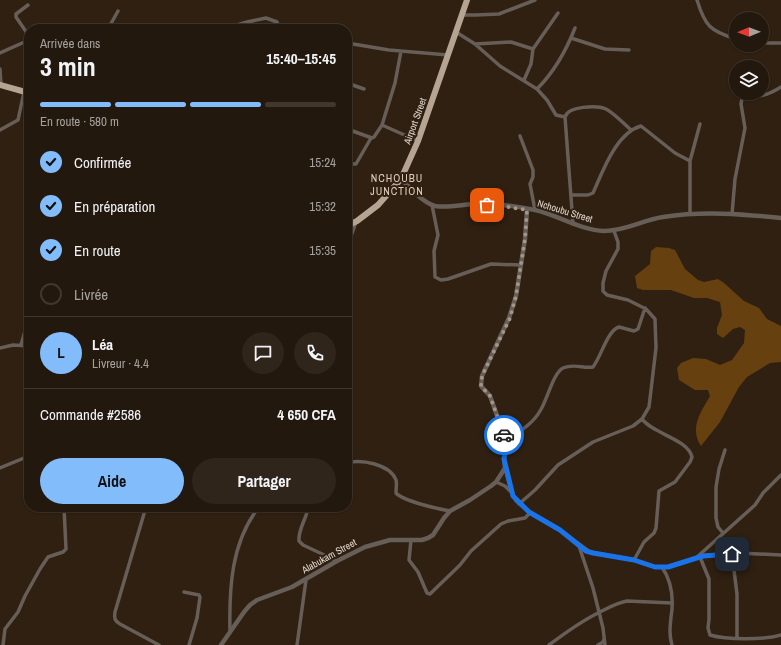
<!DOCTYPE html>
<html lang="fr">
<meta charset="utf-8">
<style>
:root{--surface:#23180d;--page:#2f251b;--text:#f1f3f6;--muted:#a3a09d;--line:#40372e;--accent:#83bcfb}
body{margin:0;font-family:"Archivo Narrow",sans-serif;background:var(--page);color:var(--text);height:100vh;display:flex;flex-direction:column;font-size:15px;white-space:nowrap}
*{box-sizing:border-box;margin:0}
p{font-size:13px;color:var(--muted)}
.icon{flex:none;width:22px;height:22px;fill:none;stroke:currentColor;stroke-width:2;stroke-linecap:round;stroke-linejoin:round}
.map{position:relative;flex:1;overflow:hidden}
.side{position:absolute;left:24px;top:24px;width:328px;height:488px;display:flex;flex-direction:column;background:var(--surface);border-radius:16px;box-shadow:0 1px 3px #0004,0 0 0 1px var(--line)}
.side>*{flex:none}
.needle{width:26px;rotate:269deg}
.buttons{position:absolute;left:729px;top:12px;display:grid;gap:8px}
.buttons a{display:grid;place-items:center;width:40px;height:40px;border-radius:50%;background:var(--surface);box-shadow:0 1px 3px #0004,0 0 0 1px var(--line);font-size:20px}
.pin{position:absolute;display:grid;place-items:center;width:34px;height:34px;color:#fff;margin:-17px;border-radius:8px;box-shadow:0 2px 6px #0006}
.courier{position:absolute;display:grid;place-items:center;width:40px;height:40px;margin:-20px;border:3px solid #1a73e8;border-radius:50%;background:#fff;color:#222;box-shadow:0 1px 5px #0007}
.head em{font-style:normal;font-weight:700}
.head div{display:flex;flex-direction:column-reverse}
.head{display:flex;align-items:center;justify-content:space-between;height:68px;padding:0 16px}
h1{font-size:26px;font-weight:700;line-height:30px}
.bar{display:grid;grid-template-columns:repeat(4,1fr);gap:6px 4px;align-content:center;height:48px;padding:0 16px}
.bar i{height:5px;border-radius:3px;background:var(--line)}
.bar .selected{background:var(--accent)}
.bar p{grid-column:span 4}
.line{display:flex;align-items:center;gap:10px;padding:0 16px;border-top:1px solid var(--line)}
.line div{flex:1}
.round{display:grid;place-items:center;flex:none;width:42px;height:42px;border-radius:21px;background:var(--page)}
ol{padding:0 16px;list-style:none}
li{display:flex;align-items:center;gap:12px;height:44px}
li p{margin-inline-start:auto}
li .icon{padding:4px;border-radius:50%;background:var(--accent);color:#111;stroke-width:4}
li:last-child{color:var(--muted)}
li i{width:22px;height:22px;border:2px solid var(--line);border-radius:50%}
.primary-button{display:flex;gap:8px;margin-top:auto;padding:8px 16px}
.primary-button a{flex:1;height:46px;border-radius:24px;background:var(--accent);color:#111;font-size:16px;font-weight:700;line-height:46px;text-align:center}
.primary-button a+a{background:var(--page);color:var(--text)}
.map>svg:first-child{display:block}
.green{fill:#67400f}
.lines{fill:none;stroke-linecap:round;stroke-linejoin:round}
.minor{stroke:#665e57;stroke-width:3.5}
.tertiary{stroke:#665e57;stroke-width:4.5}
.trunk{stroke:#b6a493;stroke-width:6}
.done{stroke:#a2968b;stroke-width:4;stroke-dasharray:0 7.2}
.route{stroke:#1a73e8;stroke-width:5}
.labels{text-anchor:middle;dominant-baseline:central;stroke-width:4;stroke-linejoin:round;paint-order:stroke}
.street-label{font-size:10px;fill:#e0d6cc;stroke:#2f2011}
.neighbourhood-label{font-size:11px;letter-spacing:1px;fill:#e0ccb9;stroke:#2f2011}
</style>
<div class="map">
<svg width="781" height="645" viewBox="0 0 781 645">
<rect width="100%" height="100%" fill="#2f2011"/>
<!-- green -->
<path class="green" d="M656 247 669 248 675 250 685 269 698 280 704 282 718 279 724 283 744 301 759 308 767 319 781 326V362L770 363 747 377 739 387 720 422 701 446C689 428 701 412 710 396L708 390H695L679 380 677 368 681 363 693 358 706 359 720 365 732 360 744 343 745 330 740 327 733 329 723 338 717 334V328L722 315 720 302 707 298H694L671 290H643L637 288 635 276 650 264 651 251Z"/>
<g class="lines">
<!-- minor -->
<path class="minor" d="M697 0C705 26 710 31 736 39
M28 5 16 14V17L29 36
M463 15H476L499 14 535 0
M278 26 282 25 294 29
M108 29 118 11
M224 29 247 22 266 18 277 22 278 26
M456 32 475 44 500 66 537 89 547 100 556 115 565 117
M571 38 605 49 629 50
M347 43 389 50 448 55
M762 43H781
M475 44 511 42 533 49
M0 53 29 40
M0 69 1 85
M524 80 531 64 533 49 558 13
M347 83 364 89
M537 89C555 71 566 51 575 28
M382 125 395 83 401 51
M347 129 372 138 374 137 382 125 418 141
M0 130 18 120 24 92
M520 136 533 170V177L530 184 535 210
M690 161 700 124
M347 162 353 164H356L371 138
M571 195H588L593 193C603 171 616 133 641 126L675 153 690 161V214
M432 205 438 235 434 251 435 277 441 280 448 279 491 264 521 265
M732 214 735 179 745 128 741 104 742 98 743 97C759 97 767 96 781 87
M573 224 565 117C568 106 597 105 606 109 615 114 623 123 631 130
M347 248 356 222
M21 345 29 317
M0 348 13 345 29 346
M506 442C517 433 533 424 540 411 547 401 553 373 563 368 574 363 584 369 593 367 601 357 607 331 619 327L634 331 638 329 645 308
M347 463C361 459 390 464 396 480 397 484 396 488 396 493 403 501 438 509 450 511
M0 468 29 456
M505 468 511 491 516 501 529 512 560 530 590 552 634 560 655 567H667L703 556 718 554 738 553 781 555
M496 482 505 486 510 491
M519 504 535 490 558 465 593 442 633 426 642 419 649 407 656 348 655 319 646 309 628 300 607 295 603 291V283L606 271 618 249V242L614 231
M146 507 115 612C114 619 115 621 120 624L159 645
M308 507C307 519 298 528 299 541L303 545 337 561
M723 533 718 527 716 518V487L719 469 725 450
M411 540 409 560 418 572 427 593 430 594 460 565 471 551 501 524 508 521 525 518 530 513
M579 546 593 588 603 628 605 645
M732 554 737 594V638
M697 557 755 505 763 493 781 475
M700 557 709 579V619L708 628 710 635C726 640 765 640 781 635
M634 560 644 542 654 533 656 528 659 491 675 482 690 462 692 457C688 439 653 434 642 419
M662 567C672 582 674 599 671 617 670 627 669 635 672 645
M184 592 199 595 200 597 197 618 189 645
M230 632C229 589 231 542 259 507
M3 645 5 629 18 612 25 596 40 569 48 557 63 552 66 549 64 507
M297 645 306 580
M549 645C565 633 580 622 598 613 608 608 616 603 627 601L672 603
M598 645 603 642 604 639"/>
<!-- tertiary -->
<path class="tertiary" d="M401 179C411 188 423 203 435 206 447 208 460 205 472 204 492 203 515 206 535 210 558 215 580 230 604 231 625 231 643 220 663 217 703 211 742 214 781 218
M221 645 244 612 250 605 257 600 292 587 337 561 365 547 390 540H422L428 538 433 535 444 518 450 511 470 500 491 486 496 482 505 468 504 459 506 442 503 432 490 396 481 386 482 376 509 318 516 296 525 239 527 210"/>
<!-- trunk -->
<path class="trunk" d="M0 85 29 93
M347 226 357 221 378 205 401 179 418 141 467 0"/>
</g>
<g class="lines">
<!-- done -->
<path class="done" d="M487 205 502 206 527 210 525 239 516 296 510 318 482 376 481 386 490 396 504 435"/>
<!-- route -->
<path class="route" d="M504 435 506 442 504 459 513 496 529 512 560 530 586 551 593 553 634 560 655 567H668L703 556 732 554"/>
</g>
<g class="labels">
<!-- street labels -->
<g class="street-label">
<text transform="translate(415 121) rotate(-70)">Airport Street</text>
<text transform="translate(565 211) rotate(17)">Nchoubu Street</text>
<text transform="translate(329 556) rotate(-29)">Alabukam Street</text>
</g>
<!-- neighbourhood labels -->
<g class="neighbourhood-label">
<text x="397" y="178">NCHOUBU<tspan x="397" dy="13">JUNCTION</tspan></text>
</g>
</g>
</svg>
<div class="buttons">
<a><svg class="needle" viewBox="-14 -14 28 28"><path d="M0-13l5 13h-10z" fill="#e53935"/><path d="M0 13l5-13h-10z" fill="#a3a09d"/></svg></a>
<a><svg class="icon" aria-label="layers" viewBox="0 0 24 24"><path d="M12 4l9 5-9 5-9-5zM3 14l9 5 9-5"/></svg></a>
</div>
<div class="pin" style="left:487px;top:205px;background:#ea580c"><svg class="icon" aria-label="bag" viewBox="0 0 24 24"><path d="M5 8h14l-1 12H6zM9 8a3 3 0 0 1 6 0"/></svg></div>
<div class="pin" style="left:732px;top:554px;background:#1f2937"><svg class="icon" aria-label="home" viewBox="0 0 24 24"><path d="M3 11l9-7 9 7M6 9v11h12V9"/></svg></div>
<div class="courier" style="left:504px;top:435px"><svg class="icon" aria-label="car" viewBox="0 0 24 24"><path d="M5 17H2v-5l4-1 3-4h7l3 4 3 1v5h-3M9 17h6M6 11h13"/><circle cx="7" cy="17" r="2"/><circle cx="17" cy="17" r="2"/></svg></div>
<section class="side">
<div class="head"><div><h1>3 min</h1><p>Arrivée dans</p></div><em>15:40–15:45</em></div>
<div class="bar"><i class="selected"></i><i class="selected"></i><i class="selected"></i><i></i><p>En route · 580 m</p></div>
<ol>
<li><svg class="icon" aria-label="check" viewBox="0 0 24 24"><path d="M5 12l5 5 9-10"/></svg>Confirmée<p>15:24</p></li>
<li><svg class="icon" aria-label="check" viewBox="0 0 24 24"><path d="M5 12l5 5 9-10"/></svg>En préparation<p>15:32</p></li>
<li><svg class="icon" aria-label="check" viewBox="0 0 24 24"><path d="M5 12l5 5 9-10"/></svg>En route<p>15:35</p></li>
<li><i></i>Livrée</li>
</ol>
<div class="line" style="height:72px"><b class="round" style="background:var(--accent);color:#111">L</b><div><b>Léa</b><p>Livreur · 4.4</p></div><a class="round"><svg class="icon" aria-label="chat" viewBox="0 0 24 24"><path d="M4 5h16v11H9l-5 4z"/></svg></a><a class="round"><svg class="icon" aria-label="phone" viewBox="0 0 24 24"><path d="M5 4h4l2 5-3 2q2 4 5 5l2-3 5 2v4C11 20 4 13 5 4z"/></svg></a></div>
<div class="line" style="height:52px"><div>Commande #2586</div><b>4 650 CFA</b></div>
<div class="primary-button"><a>Aide</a><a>Partager</a></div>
</section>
</div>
